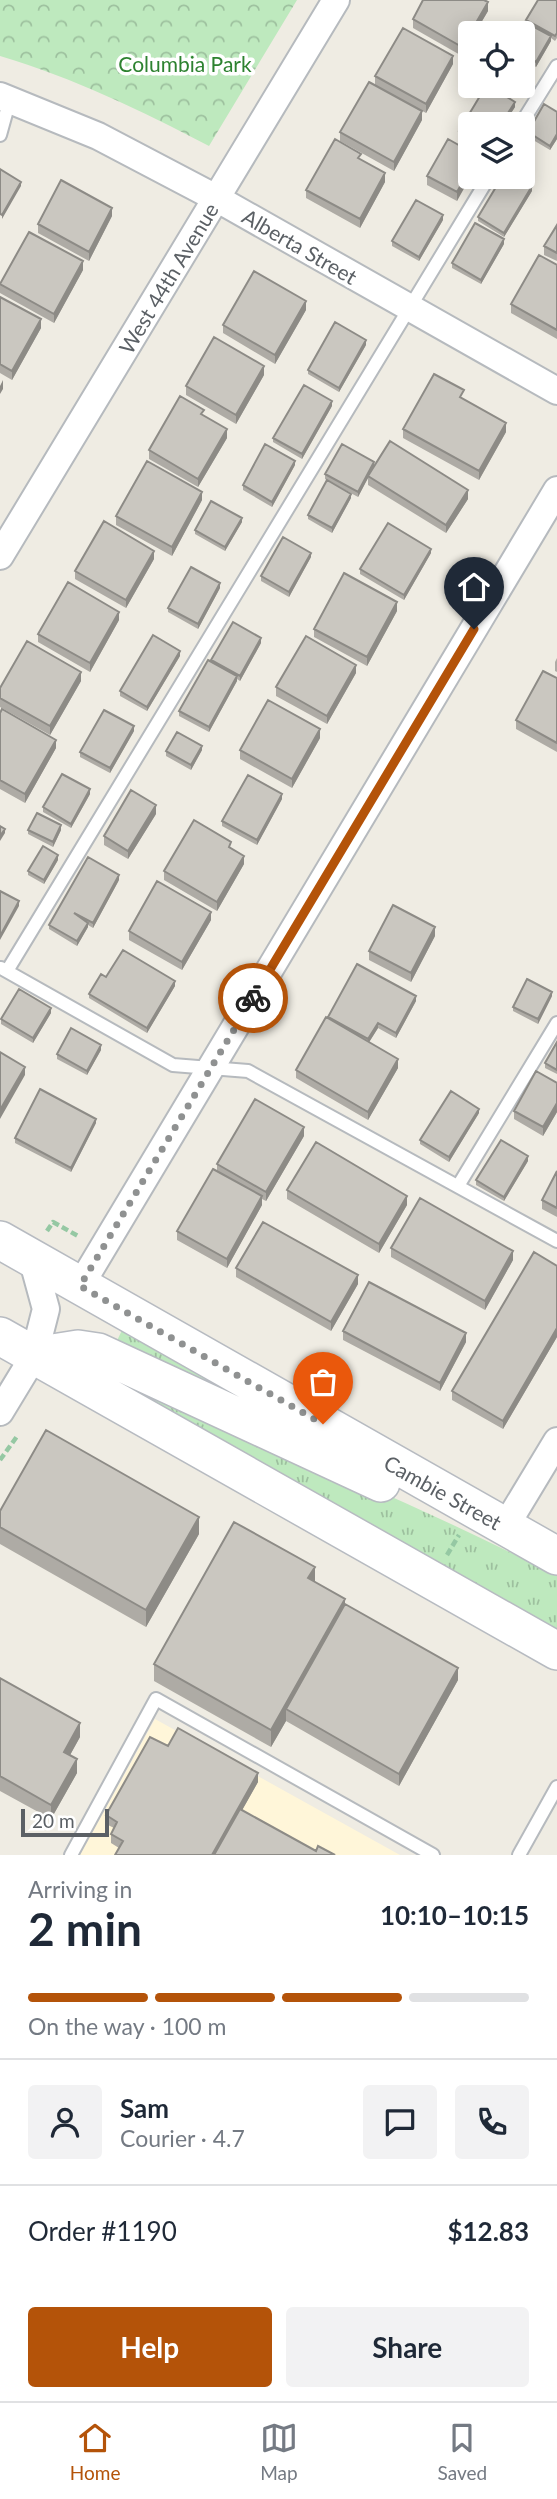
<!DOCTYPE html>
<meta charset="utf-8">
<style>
:root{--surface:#fff;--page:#f2f2f3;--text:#1f2937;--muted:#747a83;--line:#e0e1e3;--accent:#b45309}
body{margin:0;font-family:Lato,sans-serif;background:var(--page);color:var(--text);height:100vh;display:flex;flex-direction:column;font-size:26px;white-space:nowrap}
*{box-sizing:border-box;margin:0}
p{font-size:23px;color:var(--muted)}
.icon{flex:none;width:38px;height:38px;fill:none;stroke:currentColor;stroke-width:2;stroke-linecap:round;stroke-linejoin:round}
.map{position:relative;height:1855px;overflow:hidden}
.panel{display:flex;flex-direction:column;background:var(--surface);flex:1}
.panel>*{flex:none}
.fabs{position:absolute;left:458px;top:21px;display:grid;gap:14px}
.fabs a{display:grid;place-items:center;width:77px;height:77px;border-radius:7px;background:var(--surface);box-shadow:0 4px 18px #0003;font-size:35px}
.scale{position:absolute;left:21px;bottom:18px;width:88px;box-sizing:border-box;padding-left:7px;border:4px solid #5b6065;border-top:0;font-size:19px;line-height:24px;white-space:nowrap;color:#5b6065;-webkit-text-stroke:5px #fff;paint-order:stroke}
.pin{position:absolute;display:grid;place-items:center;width:60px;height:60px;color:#fff;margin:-72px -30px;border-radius:50% 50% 50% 0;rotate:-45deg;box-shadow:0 0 7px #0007}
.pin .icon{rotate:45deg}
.courier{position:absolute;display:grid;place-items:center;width:70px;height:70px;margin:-35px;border:5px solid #b45309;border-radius:50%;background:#fff;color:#222;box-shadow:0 2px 9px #0007}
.headline em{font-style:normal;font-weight:700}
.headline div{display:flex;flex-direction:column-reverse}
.headline{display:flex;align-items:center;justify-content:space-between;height:119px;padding:0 28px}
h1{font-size:46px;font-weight:700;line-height:52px}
.bar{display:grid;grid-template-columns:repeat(4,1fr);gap:10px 7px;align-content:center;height:84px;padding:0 28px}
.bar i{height:9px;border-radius:5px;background:var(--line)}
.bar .on{background:var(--accent)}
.bar p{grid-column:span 4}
.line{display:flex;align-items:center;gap:18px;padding:0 28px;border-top:2px solid var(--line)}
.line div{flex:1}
.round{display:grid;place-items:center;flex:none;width:74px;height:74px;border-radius:7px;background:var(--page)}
.primary-button{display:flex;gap:14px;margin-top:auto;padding:14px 28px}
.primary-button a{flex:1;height:80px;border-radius:7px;background:var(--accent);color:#fff;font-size:28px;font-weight:700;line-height:80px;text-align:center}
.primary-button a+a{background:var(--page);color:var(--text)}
.menu{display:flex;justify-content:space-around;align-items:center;height:98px;border-top:2px solid var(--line);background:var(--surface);font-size:19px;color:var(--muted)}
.menu a{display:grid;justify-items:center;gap:4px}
.menu .on{color:var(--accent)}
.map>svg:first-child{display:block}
.commercial{fill:#fff6d9}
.grass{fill:url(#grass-tufts)}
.park{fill:url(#park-crowns)}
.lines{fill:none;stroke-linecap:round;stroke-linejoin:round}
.lane-casing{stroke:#b6babe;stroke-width:16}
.street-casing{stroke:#b6babe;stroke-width:30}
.secondary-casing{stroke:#b7bbc1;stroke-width:40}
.path{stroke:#95c8a3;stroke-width:4.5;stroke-dasharray:7 3.5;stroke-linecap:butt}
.lane{stroke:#fff;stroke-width:12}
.street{stroke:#fff;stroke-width:26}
.secondary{stroke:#fff;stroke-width:37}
.wall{fill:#aeaba5}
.shaded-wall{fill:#8d8b86}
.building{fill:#cac7c0;stroke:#8d8b86;stroke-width:2}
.done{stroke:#8f9191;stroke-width:7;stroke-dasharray:0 12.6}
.route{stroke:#b45309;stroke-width:9}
.labels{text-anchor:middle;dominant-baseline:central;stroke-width:7;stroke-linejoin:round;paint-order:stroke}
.park-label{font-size:21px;fill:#2d8230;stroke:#fff}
.street-label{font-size:21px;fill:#5b6065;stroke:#fff}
</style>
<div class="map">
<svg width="557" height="1855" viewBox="0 0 557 1855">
<defs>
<pattern id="grass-tufts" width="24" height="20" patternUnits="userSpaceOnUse" patternTransform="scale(1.75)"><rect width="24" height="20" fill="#bee9be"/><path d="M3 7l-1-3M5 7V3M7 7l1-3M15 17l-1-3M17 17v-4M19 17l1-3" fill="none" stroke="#9dc09e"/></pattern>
<pattern id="park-crowns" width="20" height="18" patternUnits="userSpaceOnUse" patternTransform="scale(1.75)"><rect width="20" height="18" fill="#bee9be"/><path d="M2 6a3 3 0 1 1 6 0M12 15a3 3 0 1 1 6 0" fill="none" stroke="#9dc09e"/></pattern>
</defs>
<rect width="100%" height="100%" fill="#efece3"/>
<!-- commercial -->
<path class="commercial" d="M155 1719 400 1855H80Z"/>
<!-- grass -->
<path class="grass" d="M124 1326 279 1417 114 1347Z
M143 1391C283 1450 422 1506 557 1576V1632L140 1397Z"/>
<!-- park -->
<path class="park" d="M0 0H297L209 146C142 111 74 78 0 56Z"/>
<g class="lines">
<defs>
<path id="lane" d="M521 124 557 66
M0 135 10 99
M1 968 173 1065 248 1071 557 1241
M7 971 489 177
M458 1186 557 1023
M71 1855 156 1699 433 1855
M519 1855 557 1787"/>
<path id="street" d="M0 96 98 136 216 198 557 391
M0 556 336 0
M80 1286 557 490
M0 1412 34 1356 46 1309 32 1258
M505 1527 557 1441"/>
<path id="secondary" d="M0 1240 557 1556
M0 1336 557 1651
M34 1356 78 1349 98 1352 381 1483"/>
</defs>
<!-- lane casing -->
<use href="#lane" class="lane-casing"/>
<!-- street casing -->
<use href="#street" class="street-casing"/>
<!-- secondary casing -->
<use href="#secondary" class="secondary-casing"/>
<!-- path -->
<path class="path" d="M47 1231 53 1222 78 1236
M0 1460 18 1435
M447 1555 459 1535"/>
<!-- lane -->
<use href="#lane" class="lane"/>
<!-- street -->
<use href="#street" class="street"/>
<!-- secondary -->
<use href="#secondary" class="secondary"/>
</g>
<!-- wall -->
<path class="wall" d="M557 0V38L555 41 551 38V41L536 67 523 59V33L526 20Z
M488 11 475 33H471V40L462 56 413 28V19Z
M453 64 426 113 375 85V76Z
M486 86H489L515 102V107L504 124H471V142L459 135V131Z
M557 112V139L550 150 528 137V132Z
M422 120 394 171 340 141V132Z
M471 152 457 201 427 185V176Z
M361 160 385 182 360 228 306 198V190Z
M532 191 504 237 478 221V217Z
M112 216 89 261 38 233V224Z
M443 220 419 261 392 246V241Z
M557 225V261L544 255V246Z
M504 244 481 284 452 268V263Z
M557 265V339L511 313V304Z
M83 270 54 323 0 293V284Z
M0 297 41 328 12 380 0 373Z
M306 310 275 364 223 333V325Z
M366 345 339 392 308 374V370Z
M264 375 236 424 186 395V386Z
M464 399 506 432 479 480 403 438V429Z
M332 406 302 459 273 442V438Z
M204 416 227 438 198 487 149 459V450Z
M295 465 272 507 243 490V485Z
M374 467 468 499 446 533 368 485V477L358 497 325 479V474Z
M351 498 332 533 308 519V515Z
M202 500 172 556 116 525V516Z
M242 522 225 551 195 534V530Z
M431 553 404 600 360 574V569Z
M311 557 289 597 261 581V576Z
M154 559 126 608 75 579V571Z
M220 588 198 629 168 612V608Z
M397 611 367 666 314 637V629Z
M119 620 90 672 38 642V634Z
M261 643 240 681 237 679V681L209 732 179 716V711L211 660Z
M180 656 147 711 120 696V691Z
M557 658V672L555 671V662Z
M356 673 327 724 276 696V687Z
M557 678V752L516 729V720Z
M81 681 50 735 0 707V688Z
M0 713 56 748 25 803 0 789Z
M134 731 110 773 80 757V752Z
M320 738 292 788 240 759V750Z
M202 750 191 770 166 756V751Z
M90 794 71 828 43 812V807Z
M282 799 257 845 222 826V821Z
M156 814 128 859 104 845V836Z
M28 830H61L53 847 28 834Z
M231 848 244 864 217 911 164 880V871Z
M58 860 44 884 28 875V871Z
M119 880 93 928 88 925V927L77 946 49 929V925Z
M211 920 182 970 129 940V931Z
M435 936 411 982 369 960V951Z
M175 986 147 1033 89 998V994Z
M552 996 538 1024 513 1011V1007Z
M416 1001 396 1038 378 1028 369 1042 398 1068 368 1120 296 1078V1070L328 1019V1017Z
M51 1013 33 1043 1 1024V1019Z
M557 1042V1074L545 1068V1063Z
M101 1050 87 1075 57 1059V1054Z
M557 1083V1112L543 1136 514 1119V1111Z
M479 1113 449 1162 420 1144V1140Z
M96 1123 71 1172 15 1143V1138Z
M304 1136 266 1201 262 1199V1205L227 1268 177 1240V1231L217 1171V1164Z
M528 1161 504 1201 476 1185V1180Z
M557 1171V1217L542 1209V1200Z
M287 1190 407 1205 379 1253 287 1199Z
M391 1248 513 1260 485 1310 391 1257Z
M557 1266V1337L503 1429 452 1400V1391Z
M236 1268 358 1284 331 1331 236 1277Z
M343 1331 466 1342 440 1391 343 1340Z
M0 1511 199 1534 146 1627 0 1544Z
M315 1582 345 1604 458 1680 399 1786 286 1721 271 1747 154 1681V1664Z
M0 1678 80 1737 70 1755 77 1773 51 1819 0 1791Z
M168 1746 258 1782 242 1810 316 1851 119 1848 111 1843V1834L114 1828 106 1824V1815Z"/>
<!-- shaded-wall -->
<path class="shaded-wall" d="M488 2V11L475 33H471V40L462 56V47Z
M551 36V41L536 67V62Z
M453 56V64L426 113V104Z
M515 102V107L504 124H501Z
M422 111V120L394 171V162Z
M557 134V139L550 150V146Z
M471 167V176L457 201V192Z
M385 173V182L360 228V219Z
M21 182V186L2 219V215Z
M532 186V191L504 237V233Z
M112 208V216L89 261V252Z
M443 215V220L419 261V257Z
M504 239V244L481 284V280Z
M83 261V270L54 323V314Z
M306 301V310L275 364V355Z
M41 319V328L12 380V371Z
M366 340V345L339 392V388Z
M264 366V375L236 424V415Z
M3 380V389L0 394V386Z
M332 401V406L302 459V454Z
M506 423V432L479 480V471Z
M227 429V438L198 487V479Z
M295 461V465L272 507V502Z
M374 462V467L358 497V492Z
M468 490V499L446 533V525Z
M202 492V500L172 556V547Z
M351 494V498L332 533V528Z
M242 518V522L225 551V547Z
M431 549V553L404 600V595Z
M154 551V559L126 608V600Z
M311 553V557L289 597V592Z
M220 583V588L198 629V624Z
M397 602V611L367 666V657Z
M119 612V620L90 672V663Z
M261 638V643L240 681V676Z
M180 651V656L147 711V707Z
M356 665V673L327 724V716Z
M81 672V681L50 735V726Z
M237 676V681L209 732V727Z
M134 726V731L110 773V768Z
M320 729V738L292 788V779Z
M56 740V748L25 803V794Z
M202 746V750L191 770V765Z
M90 789V794L71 828V824Z
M282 794V799L257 845V840Z
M156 805V814L128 859V851Z
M61 825V830L53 847V842Z
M5 829V833L0 841V836Z
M58 855V860L44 884V880Z
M244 856V864L217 911V902Z
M119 875V880L93 928V923Z
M19 901V906L0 940V936Z
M211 912V920L182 970V962Z
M88 923V927L77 946V941Z
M435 927V936L411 982V973Z
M175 981V986L147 1033V1028Z
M552 992V996L538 1024V1019Z
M416 996V1001L396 1038V1033Z
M51 1008V1013L33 1043V1038Z
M378 1023V1028L368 1044V1039Z
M101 1045V1050L87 1075V1071Z
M398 1059V1068L368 1120V1112Z
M25 1067V1075L0 1119V1110Z
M557 1103V1112L543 1136V1127Z
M479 1109V1113L449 1162V1157Z
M96 1119V1123L71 1172V1168Z
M304 1127V1136L266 1201V1192Z
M528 1156V1161L504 1201V1197Z
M262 1196V1205L227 1268V1259Z
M407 1196V1205L379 1253V1244Z
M513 1251V1260L485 1310V1301Z
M358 1275V1284L331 1331V1322Z
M557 1328V1337L503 1429V1421Z
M466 1333V1342L440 1391V1383Z
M199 1517V1534L146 1627V1610Z
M315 1567V1584L308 1578Z
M345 1599V1616L286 1709V1721L271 1747V1730Z
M458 1668V1680L399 1786V1774Z
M80 1723V1737L64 1766V1752Z
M77 1759V1773L51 1819V1805Z
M258 1773V1782L217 1855H212Z"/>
<!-- building -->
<path class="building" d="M423 0H484L488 2 462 47 413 19Z
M538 0H557V33L555 36 526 20Z
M525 22 551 36 536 62 523 55V33H518Z
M403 28 453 56 426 104 375 76Z
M369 82 422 111 394 162 340 132Z
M486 86H489L515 102 501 124H471V138L459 131Z
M544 104 557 112V134L550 146 528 132Z
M335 139 361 154 358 158 385 173 360 219 306 190Z
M448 139 471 152V167L457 192 427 176Z
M0 169 21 182 2 215 0 214Z
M502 177H517L532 186 504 233 478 217Z
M61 180 112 208 89 252 38 224Z
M416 200 443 215 419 257 392 241Z
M475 223 504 239 481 280 452 263Z
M557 225V253L544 246Z
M29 232 83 261 54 314 0 284Z
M539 255 557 265V330L511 304Z
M254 271 306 301 275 355 223 325Z
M0 297 41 319 12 371 0 364Z
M335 322 366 340 339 388 308 370Z
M214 337 264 366 236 415 186 386Z
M434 374 464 390 460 397 506 423 479 471 403 429Z
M304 385 332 401 302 454 273 438Z
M180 396 204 410 201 414 227 429 198 479 149 450Z
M390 441 468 490 446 525 368 476Z
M265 444 295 461 272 502 243 485Z
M342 444 374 462 358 492 325 474Z
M147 461 202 492 172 547 116 516Z
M327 480 351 494 332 528 308 515Z
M211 501 242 518 225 547 195 530Z
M104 521 154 551 126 600 75 571Z
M388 523 431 549 404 595 360 569Z
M283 537 311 553 289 592 261 576Z
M191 567 220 583 198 624 168 608Z
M344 573 397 602 367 657 314 629Z
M68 582 119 612 90 663 38 634Z
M233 622 261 638 240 676 211 660Z
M153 635 180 651 147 707 120 691Z
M306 636 356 665 327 716 276 687Z
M27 641 81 672 50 726 0 698V688Z
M208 660 237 676 209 727 179 711Z
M543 671 557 678V743L516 720Z
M268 700 320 729 292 779 240 750Z
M2 709 56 740 25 794 0 780V713Z
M104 710 134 726 110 768 80 752Z
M177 732 202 746 191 765 166 751Z
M62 774 90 789 71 824 43 807Z
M248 775 282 794 257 840 222 821Z
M131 790 156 805 128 851 104 836Z
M37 813 61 825 53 842 28 830Z
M194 820 231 842 229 847 244 856 217 902 164 871Z
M0 826 5 829 0 836Z
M43 846 58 855 44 880 28 871Z
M88 857 119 875 93 923 74 913 88 923 77 941 49 925Z
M157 881 211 912 182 962 129 931Z
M0 891 19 901 0 936Z
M393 905 435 927 411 973 369 951Z
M123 950 175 981 147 1028 89 994 101 974 106 977Z
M357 964 416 996 396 1033 378 1023 368 1039 328 1017Z
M527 979 552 992 538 1019 513 1007Z
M19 989 51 1008 33 1038 1 1019Z
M326 1017 398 1059 368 1112 296 1070Z
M71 1028 101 1045 87 1071 57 1054Z
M557 1042V1070L545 1063Z
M0 1052 25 1067 0 1110Z
M536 1071 557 1083V1103L543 1127 514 1111Z
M40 1089 96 1119 71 1168 15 1138Z
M451 1091 479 1109 449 1157 420 1140Z
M255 1099 304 1127 266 1192 217 1164Z
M501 1140 528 1156 504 1197 476 1180Z
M316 1142 407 1196 379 1244 287 1190Z
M213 1169 262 1196 227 1259 177 1231Z
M557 1171V1208L542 1200Z
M420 1198 513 1251 485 1301 391 1248Z
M263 1222 358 1275 331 1322 236 1268Z
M534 1252 557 1266V1328L503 1421 452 1391Z
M369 1282 466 1333 440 1383 343 1331Z
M46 1430 199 1517 146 1610 0 1527V1511Z
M234 1522 315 1567 308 1578 345 1599 271 1730 154 1664Z
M345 1604 458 1668 399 1774 286 1709Z
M0 1678 80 1723 64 1752 77 1759 51 1805 0 1776Z
M178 1728 258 1773 212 1855H115L123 1841 111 1834 117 1822 106 1815 150 1737 168 1746Z
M240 1809 316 1851 318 1846 335 1855H214Z"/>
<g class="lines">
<!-- done -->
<path class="done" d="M253 998 80 1286 323 1424"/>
<!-- route -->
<path class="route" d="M253 998 474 629"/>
</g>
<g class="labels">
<!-- park labels -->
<g class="park-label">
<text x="185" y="63">Columbia Park</text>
</g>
<!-- street labels -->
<g class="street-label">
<text transform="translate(300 246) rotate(30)">Alberta Street</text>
<text transform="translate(168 278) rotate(-59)">West 44th Avenue</text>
<text transform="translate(443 1492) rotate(29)">Cambie Street</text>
</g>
</g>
</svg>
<div class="fabs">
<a><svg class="icon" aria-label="locate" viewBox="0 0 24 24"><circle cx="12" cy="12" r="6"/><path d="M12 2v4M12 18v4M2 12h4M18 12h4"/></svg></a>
<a><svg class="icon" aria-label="layers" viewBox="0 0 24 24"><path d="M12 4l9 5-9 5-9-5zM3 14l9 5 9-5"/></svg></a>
</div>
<div class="scale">20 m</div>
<div class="pin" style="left:323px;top:1424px;background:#ea580c"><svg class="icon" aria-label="bag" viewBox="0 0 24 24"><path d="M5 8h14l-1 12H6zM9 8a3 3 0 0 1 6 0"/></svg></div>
<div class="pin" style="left:474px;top:629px;background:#1f2937"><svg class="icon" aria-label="home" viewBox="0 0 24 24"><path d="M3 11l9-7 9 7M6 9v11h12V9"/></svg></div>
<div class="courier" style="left:253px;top:998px"><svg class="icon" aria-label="bike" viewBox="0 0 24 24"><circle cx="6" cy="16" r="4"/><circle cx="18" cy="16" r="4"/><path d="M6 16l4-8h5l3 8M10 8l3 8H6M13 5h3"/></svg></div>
</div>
<section class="panel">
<div class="headline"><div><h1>2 min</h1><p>Arriving in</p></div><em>10:10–10:15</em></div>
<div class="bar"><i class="on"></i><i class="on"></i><i class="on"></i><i></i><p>On the way · 100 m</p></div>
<div class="line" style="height:126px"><a class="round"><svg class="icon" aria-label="person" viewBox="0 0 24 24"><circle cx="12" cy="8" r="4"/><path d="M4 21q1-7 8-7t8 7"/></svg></a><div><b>Sam</b><p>Courier · 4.7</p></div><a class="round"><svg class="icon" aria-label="chat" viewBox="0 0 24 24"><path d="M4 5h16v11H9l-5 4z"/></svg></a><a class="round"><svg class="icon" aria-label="phone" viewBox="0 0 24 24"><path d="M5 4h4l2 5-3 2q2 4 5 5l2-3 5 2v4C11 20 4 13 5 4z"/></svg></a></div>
<div class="line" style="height:91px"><div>Order #1190</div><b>$12.83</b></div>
<div class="primary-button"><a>Help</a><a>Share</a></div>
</section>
<nav class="menu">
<a class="on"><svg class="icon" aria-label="home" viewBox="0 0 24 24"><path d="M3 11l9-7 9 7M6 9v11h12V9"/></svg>Home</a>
<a><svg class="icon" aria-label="map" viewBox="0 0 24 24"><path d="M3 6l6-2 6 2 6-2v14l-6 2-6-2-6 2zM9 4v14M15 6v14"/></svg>Map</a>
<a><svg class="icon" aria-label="saved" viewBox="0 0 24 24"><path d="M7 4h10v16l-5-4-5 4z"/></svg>Saved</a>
</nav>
